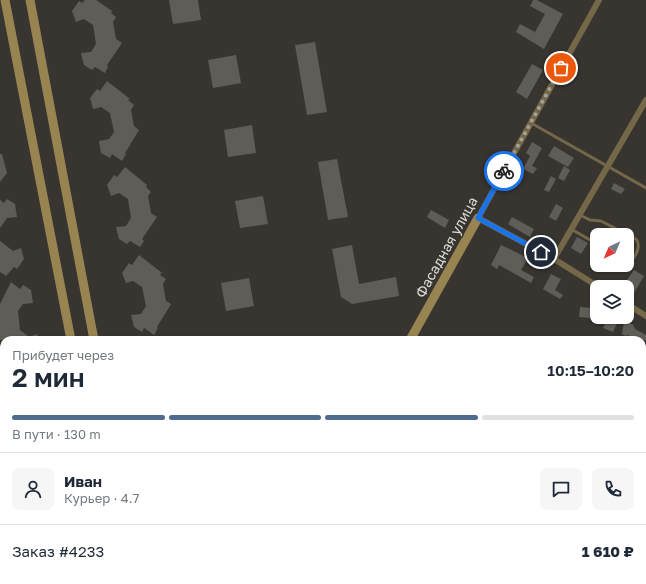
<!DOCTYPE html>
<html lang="ru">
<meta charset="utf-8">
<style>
:root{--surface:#fff;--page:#f6f6f7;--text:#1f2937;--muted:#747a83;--line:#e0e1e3;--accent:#506a90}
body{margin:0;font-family:"Golos Text",sans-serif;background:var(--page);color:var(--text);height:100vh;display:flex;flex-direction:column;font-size:15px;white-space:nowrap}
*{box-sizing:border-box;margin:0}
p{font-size:13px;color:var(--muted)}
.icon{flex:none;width:22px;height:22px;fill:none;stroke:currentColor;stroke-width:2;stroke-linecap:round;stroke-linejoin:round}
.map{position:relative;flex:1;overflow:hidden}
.drawer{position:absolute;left:0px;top:336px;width:646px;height:248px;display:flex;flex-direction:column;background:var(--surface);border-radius:12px 12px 0 0;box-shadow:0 1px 3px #0004}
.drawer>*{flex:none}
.needle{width:26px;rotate:224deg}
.buttons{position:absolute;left:590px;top:228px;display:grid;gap:8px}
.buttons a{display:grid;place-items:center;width:44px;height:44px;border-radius:8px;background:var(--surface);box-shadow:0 1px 3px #0004;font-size:20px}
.pin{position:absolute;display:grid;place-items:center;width:34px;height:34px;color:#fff;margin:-17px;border:2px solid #fff;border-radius:50%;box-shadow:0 1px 4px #0007}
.courier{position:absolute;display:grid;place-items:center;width:40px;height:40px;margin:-20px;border:3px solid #1a73e8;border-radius:50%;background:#fff;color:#222;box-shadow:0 1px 5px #0007}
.summary em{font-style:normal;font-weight:600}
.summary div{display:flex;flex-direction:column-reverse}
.summary{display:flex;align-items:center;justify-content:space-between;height:68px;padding:0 12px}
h1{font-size:26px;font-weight:600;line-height:30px}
.bar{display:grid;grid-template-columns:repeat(4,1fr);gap:6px 4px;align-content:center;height:48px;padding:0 12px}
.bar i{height:5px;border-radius:3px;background:var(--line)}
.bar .active{background:var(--accent)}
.bar p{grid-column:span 4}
.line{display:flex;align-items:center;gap:10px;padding:0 12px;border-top:1px solid var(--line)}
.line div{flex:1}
.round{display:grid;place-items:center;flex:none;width:42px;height:42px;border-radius:8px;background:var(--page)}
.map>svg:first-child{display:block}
.building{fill:#5f5d58}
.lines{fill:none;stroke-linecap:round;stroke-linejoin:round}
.lane{stroke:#756848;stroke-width:3}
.street{stroke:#756848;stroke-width:6}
.secondary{stroke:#988450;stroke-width:9}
.done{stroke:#a3a09e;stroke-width:4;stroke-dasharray:0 7.2}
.route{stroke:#1a73e8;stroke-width:5}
.labels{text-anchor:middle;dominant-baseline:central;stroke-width:3;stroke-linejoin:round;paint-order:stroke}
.street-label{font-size:14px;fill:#dcdad8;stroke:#383531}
</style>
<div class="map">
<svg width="646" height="584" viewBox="0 0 646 584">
<rect width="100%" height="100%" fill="#383531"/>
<!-- building -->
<path class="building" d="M85 0H96L112 11 111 13 116 17 113 22 116 39 122 43 107 65 108 67 105 73 95 67 92 70 84 65 81 53 91 52 96 44 93 25 84 19 76 22 72 11 79 1 82 3Z
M169 0H198L201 20 173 24Z
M533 0H537L563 14 544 49 516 32 520 24 535 32 545 14 530 6Z
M315 42 327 112 307 115 295 45Z
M236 55 241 83 213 88 208 60Z
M532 64 543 70 527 99 516 92Z
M107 81 130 99 128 100 134 105 131 110 134 126 139 130 125 153 126 154 122 161 112 154 110 158 101 153 99 141 109 139 114 132 110 113 101 107 93 109 90 98 97 89 100 91Z
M252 125 256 153 228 157 224 130Z
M532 142 542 148 532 166 537 168 533 174 523 169 530 156 526 153Z
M554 146 574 158 568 167 548 156Z
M0 154H2L7 173 0 182Z
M337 159 348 217 328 220 318 162Z
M564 166 570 170 564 181 558 178Z
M125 167 147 185 146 187 151 192 148 196 151 213 157 217 142 239 144 241 140 247 130 241 127 244 119 239 116 227 126 226 131 218 128 199 119 193 111 196 107 185 114 175 117 177Z
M551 176 556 179 549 192 544 190Z
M614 183 625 189 621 194 611 189Z
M263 196 268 224 240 228 235 201Z
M7 199 15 204 17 217 7 218 0 228V200L4 203Z
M556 204 563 208 556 221 549 217Z
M431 210 449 220 445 228 427 217Z
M512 217 534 229 530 237 508 224Z
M577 237 588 243 581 254 571 248Z
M0 241 13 251 21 248 24 259 17 269 14 267 6 276 0 272Z
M352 245 359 284 396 277 399 296 352 304 341 297 332 249Z
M501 245 528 258 521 270 534 277 531 283 499 265 497 269 491 265Z
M139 255 162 273 160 275 166 279 163 284 166 301 171 304 157 327 158 328 154 335 144 328 142 332 134 327 131 315 141 314 146 306 142 287 133 281 126 283 122 273 129 263 132 265Z
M634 270 644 276 631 298 627 294V287H622Z
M551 274 561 279 555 290 563 295 560 299 543 289Z
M249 278 254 306 226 311 221 283Z
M11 282 20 289 23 285 31 290 33 303 23 304 18 311 20 330 29 337 37 334 39 340H0V304Z
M580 307 593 308 592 318 579 317Z
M608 317 619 319 613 332 603 328Z
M624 321 634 325 633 326 635 328V329L646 335V340H637L628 335 626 336 622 334Z"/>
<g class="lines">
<!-- lane -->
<path class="lane" d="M531 123 646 188
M580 215 590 220 601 221 636 239C641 245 637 253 633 259L627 260
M571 229 597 244
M642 392 646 386"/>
<!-- street -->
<path class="street" d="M599 0 478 218 554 259 599 287
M554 259 646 100
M627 304 646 316
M642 475 646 468
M642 485 646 486"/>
<!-- secondary -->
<path class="secondary" d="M5 0 71 340
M30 0 94 340
M410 340 478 218
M118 580 119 584
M139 580 140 584
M277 584 279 580"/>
</g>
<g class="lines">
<!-- done -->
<path class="done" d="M504 171 561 68"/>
<!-- route -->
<path class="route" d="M504 171 478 218 541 252"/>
</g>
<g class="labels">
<!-- street labels -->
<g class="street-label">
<text transform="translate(446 247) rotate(-61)">Фасадная улица</text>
</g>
</g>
</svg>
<div class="buttons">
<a><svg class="needle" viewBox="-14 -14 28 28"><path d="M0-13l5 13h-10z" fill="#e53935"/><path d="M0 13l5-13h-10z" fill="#747a83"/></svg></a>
<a><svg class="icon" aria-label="layers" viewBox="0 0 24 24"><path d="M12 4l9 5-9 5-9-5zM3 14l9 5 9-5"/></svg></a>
</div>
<div class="pin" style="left:561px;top:68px;background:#ea580c"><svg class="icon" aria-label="bag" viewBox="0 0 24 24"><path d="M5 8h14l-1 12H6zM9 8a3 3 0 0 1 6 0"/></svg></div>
<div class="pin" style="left:541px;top:252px;background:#1f2937"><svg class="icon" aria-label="home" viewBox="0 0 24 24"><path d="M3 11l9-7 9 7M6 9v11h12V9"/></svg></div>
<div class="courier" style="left:504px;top:171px"><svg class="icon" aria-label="bike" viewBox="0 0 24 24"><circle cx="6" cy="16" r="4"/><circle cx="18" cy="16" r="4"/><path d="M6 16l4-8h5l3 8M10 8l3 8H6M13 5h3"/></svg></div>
<section class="drawer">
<div class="summary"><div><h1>2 мин</h1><p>Прибудет через</p></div><em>10:15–10:20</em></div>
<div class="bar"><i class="active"></i><i class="active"></i><i class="active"></i><i></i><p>В пути · 130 m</p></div>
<div class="line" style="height:72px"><a class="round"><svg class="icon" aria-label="person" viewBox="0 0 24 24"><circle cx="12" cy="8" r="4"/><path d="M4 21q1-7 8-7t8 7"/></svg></a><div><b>Иван</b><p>Курьер · 4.7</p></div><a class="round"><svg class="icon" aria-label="chat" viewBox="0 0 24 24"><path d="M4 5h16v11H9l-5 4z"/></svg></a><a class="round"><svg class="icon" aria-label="phone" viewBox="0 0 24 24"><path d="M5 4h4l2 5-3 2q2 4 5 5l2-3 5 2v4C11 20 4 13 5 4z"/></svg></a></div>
<div class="line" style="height:52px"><div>Заказ #4233</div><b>1 610 ₽</b></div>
</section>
</div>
